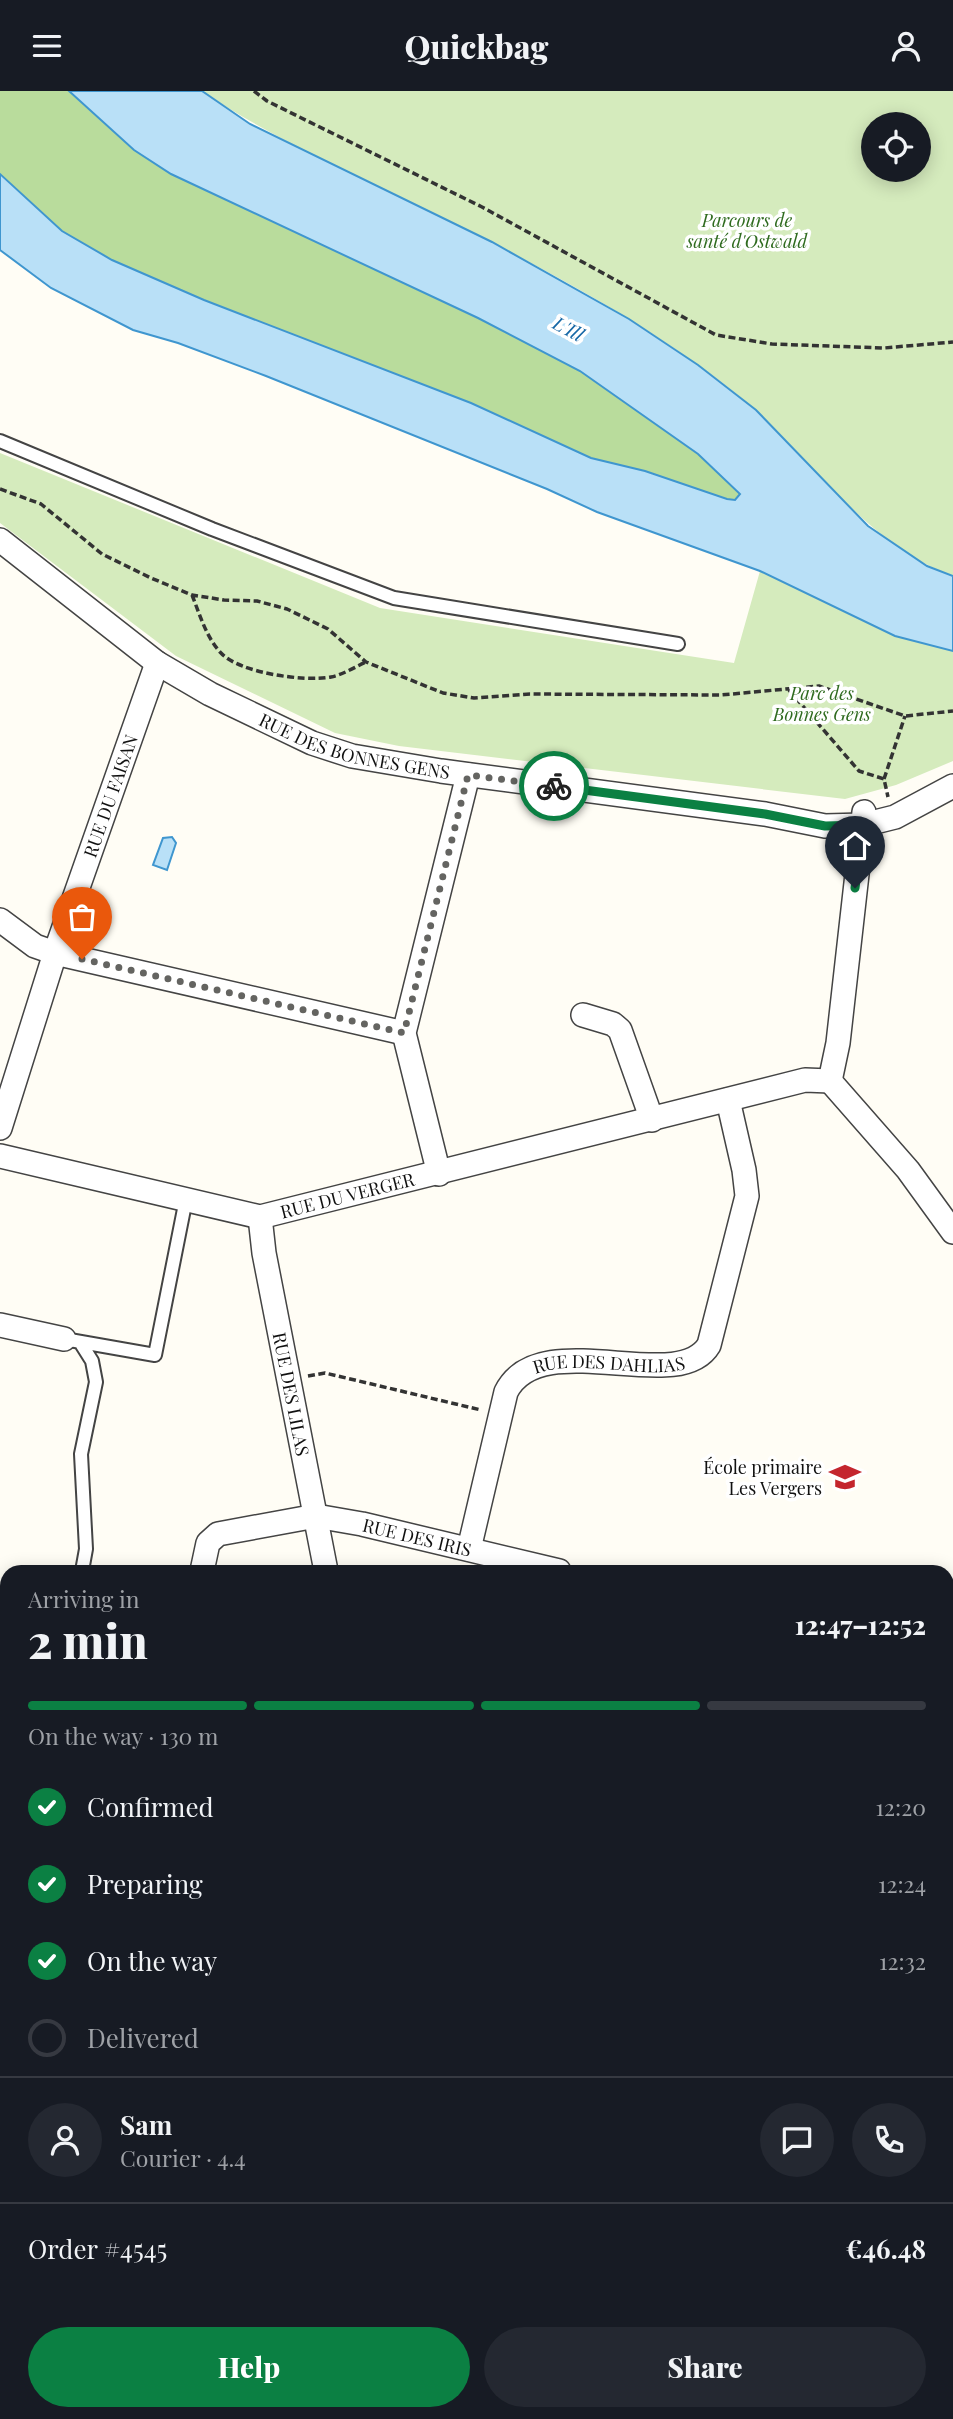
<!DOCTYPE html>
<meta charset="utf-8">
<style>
:root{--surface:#171b24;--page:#242831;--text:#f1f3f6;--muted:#9ea1a6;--line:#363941;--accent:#0b8043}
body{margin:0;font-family:"Playfair Display",serif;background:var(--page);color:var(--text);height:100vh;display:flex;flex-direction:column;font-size:26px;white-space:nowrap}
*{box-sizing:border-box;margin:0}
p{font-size:23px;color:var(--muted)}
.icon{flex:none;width:38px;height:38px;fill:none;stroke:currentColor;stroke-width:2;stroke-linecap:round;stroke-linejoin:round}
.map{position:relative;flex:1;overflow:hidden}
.panel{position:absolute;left:0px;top:1474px;width:954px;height:856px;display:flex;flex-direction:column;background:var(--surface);border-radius:21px 21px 0 0;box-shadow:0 4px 18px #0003}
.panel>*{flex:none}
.tools{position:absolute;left:861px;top:21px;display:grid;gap:14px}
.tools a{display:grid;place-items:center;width:70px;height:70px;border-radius:50%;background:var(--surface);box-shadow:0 4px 18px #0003;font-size:35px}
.pin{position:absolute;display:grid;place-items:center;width:60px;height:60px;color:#fff;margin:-72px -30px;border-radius:50% 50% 50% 0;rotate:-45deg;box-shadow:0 0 7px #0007}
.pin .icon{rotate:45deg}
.courier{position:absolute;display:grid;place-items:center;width:70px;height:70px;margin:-35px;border:5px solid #0b8043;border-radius:50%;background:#fff;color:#222;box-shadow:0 2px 9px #0007}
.overview em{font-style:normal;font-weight:800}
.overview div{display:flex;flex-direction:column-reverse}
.overview{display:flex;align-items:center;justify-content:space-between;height:119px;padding:0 28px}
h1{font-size:46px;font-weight:800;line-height:52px}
.bar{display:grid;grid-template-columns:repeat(4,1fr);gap:10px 7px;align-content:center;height:84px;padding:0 28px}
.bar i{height:9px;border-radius:5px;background:var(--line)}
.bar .selected{background:var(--accent)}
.bar p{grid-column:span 4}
.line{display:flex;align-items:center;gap:18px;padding:0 28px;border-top:2px solid var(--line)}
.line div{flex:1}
.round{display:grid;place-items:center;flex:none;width:74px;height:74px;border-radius:37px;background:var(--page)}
ol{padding:0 28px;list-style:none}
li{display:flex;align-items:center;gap:21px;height:77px}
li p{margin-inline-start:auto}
li .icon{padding:7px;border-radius:50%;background:var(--accent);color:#fff;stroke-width:4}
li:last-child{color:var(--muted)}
li i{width:38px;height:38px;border:4px solid var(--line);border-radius:50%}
.cta{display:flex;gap:14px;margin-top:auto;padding:14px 28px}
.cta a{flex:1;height:80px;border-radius:42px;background:var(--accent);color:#fff;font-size:28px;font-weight:800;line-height:80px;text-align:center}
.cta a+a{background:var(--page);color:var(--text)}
header{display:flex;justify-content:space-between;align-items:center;height:91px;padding:0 28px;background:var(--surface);font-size:32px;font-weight:800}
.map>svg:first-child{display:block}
.green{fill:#d5ebbd;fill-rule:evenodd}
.forest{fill:#b9dc9c}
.water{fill:#b9e0f7;stroke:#3f96cf;stroke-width:2}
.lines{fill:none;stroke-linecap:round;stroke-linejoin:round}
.service-casing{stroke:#444;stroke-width:16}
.minor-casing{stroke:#444;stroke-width:26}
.path{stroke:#333;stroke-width:3.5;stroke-dasharray:7 3.5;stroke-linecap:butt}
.service{stroke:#fff;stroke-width:12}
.minor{stroke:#fff;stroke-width:23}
.done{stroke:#646461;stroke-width:7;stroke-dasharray:0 12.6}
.route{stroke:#0b8043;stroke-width:9}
.labels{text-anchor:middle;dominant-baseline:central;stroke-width:7;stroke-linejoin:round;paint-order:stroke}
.park-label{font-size:18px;font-style:italic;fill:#2f6b1f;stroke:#fff}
.street-label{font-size:18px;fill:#111;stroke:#fff}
.poi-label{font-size:18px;fill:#111;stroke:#fff;text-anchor:end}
.water-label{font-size:19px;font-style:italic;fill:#1768a6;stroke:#fff}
</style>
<header><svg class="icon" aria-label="menu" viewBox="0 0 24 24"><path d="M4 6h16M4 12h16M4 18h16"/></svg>Quickbag<svg class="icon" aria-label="person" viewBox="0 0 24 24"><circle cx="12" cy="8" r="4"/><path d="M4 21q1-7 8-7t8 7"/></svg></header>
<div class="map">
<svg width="953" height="2328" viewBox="0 0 953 2328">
<rect width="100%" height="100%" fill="#fffdf5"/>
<!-- green -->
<path class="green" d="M202 0H953V485C869 454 820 378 756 320 738 303 718 288 698 274 605 207 500 155 398 105 331 72 264 42 202 0ZM873 33H919V79H873Z
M0 362 380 517 734 572 760 480 895 545 953 560V670L896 694 845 708 399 655 335 642 176 565 0 432Z"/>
<!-- forest -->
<path class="forest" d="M0 0H69L134 59 171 83 478 227 580 280 698 363 740 403 735 409 727 408 645 380 591 367 471 312 204 209 112 169 62 140 0 83Z"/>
<!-- water -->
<path class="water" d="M69 0H202L250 33 492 151 629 228 698 274 756 319 868 435 927 475 953 485V560L895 545 760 480 597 421 547 398 266 285 178 252 133 239 51 197 0 159V83L62 140 112 169 204 209 471 312 591 367 645 380 727 408 735 409 740 403 698 363 580 280 478 227 171 83 134 59Z
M172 746 176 752 167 779 153 774 163 747Z
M0 1738 7 1741V1791L0 1789Z
M947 2043 953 2045V2095L947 2093Z"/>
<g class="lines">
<defs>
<path id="service" d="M0 350 212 438 394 507 678 553
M64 1248 155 1264 186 1108
M80 1251 92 1270 96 1291 81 1363 86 1458 82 1480
M0 1652 7 1648"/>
<g id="minor">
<path id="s1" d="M0 449 157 572 210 603 312 652 352 665 441 680 765 723 825 735 863 734 895 726 953 695"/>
<path d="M0 829 35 855 55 862 404 942"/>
<path d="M583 924 613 933 620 939 652 1029"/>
<path d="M830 990 838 952 864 721"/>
<path d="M830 990 908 1079 953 1141"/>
<path id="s2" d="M0 1037 57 856 157 572"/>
<path id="s3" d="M0 1065 260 1126 805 989 830 990"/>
<path d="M439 1083 404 942 468 684"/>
<path id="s4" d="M260 1126 264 1162 326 1480"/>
<path d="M0 1234 64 1248"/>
<path id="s5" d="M469 1458 506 1301C540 1233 678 1306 709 1254L747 1105 744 1079 728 1009"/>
<path id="s6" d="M202 1480 208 1452 218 1443 316 1425 362 1433 559 1480"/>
<path d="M947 1579 953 1581"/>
<path d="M0 1846 7 1848"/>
<path d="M947 1998 953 2000"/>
<path d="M0 2015 7 1998"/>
<path d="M0 2325 11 2328"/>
<path d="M124 2328 125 2322"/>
<path d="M443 2328 445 2322"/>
<path d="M621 2328 623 2322"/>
<path d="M832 2328 833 2322"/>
</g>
</defs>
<!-- service casing -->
<use href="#service" class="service-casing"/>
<!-- minor casing -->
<use href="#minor" class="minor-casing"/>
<!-- path -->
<path class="path" d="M254 0 267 10 482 116 716 244 772 253 884 257 953 251
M0 398 41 413 102 463 151 487 192 504 224 509 257 510 287 518 328 538 366 571 443 602 474 607 530 603 721 604 819 595 905 625 953 620
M192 504C200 524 206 546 221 562 239 582 305 591 331 586 342 584 355 576 366 571
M789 599 859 680 884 688 888 706
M884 688 905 625
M308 1285 325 1282 481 1319
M0 1700 7 1702
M0 1809 7 1811
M947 2034 953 2036
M947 2110 953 2112
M947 2132 953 2134
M30 2323 52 2328"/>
<!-- service -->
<use href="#service" class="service"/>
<!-- minor -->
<use href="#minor" class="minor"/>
</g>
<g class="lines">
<!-- done -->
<path class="done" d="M82 868 404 942 468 684 554 695"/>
<!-- route -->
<path class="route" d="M554 695 765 723 825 735 863 734 855 797"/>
</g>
<!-- icons -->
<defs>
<symbol id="school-bare" viewBox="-9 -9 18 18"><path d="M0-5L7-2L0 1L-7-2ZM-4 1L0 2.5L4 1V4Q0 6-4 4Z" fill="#c4262e" stroke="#fff" stroke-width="2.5" paint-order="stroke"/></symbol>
</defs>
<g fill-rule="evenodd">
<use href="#school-bare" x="823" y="1364" width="44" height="44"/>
</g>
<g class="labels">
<!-- park labels -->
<g class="park-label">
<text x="747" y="129">Parcours de<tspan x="747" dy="21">santé d'Ostwald</tspan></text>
<text x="822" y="602">Parc des<tspan x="822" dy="21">Bonnes Gens</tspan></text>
</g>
<!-- street labels -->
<g class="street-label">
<text stroke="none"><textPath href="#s1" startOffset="416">RUE DES BONNES GENS</textPath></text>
<text stroke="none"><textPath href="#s2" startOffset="350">RUE DU FAISAN</textPath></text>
<text stroke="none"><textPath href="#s3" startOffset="357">RUE DU VERGER</textPath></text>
<text stroke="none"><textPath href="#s5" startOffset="275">RUE DES DAHLIAS</textPath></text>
<text stroke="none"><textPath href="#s4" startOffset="180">RUE DES LILAS</textPath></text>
<text stroke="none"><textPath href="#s6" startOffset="245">RUE DES IRIS</textPath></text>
</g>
<!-- poi labels -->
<g class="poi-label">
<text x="822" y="1376">École primaire<tspan x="822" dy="21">Les Vergers</tspan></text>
</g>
<!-- water labels -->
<g class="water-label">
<text transform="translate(569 237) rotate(28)">L'Ill</text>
</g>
</g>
</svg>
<div class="tools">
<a><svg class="icon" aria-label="locate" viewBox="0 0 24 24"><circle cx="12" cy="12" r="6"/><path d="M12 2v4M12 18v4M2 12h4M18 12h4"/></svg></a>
</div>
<div class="pin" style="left:82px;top:868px;background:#ea580c"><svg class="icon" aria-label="bag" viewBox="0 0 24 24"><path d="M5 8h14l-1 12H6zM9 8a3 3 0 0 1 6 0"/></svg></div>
<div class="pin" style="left:855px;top:797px;background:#1f2937"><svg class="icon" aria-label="home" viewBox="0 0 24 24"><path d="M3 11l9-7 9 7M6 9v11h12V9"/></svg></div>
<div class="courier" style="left:554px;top:695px"><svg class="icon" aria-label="bike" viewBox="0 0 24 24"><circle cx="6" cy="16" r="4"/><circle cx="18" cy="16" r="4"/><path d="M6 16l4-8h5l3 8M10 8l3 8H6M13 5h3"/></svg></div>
<section class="panel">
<div class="overview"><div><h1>2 min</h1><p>Arriving in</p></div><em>12:47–12:52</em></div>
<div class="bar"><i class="selected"></i><i class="selected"></i><i class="selected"></i><i></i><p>On the way · 130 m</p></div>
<ol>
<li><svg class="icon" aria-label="check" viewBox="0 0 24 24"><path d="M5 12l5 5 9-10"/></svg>Confirmed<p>12:20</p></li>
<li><svg class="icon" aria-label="check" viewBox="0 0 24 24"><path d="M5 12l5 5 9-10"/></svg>Preparing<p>12:24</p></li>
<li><svg class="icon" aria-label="check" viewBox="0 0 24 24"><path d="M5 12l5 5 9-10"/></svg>On the way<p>12:32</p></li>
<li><i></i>Delivered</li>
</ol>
<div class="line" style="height:126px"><a class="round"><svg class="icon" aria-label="person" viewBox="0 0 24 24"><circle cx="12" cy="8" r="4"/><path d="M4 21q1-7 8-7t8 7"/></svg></a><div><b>Sam</b><p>Courier · 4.4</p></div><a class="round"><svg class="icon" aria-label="chat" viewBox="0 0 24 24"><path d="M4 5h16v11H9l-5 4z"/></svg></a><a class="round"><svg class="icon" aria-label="phone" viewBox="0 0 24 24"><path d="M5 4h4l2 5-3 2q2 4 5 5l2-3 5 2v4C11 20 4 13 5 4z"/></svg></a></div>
<div class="line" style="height:91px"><div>Order #4545</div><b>€46.48</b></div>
<div class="cta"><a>Help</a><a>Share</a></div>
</section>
</div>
